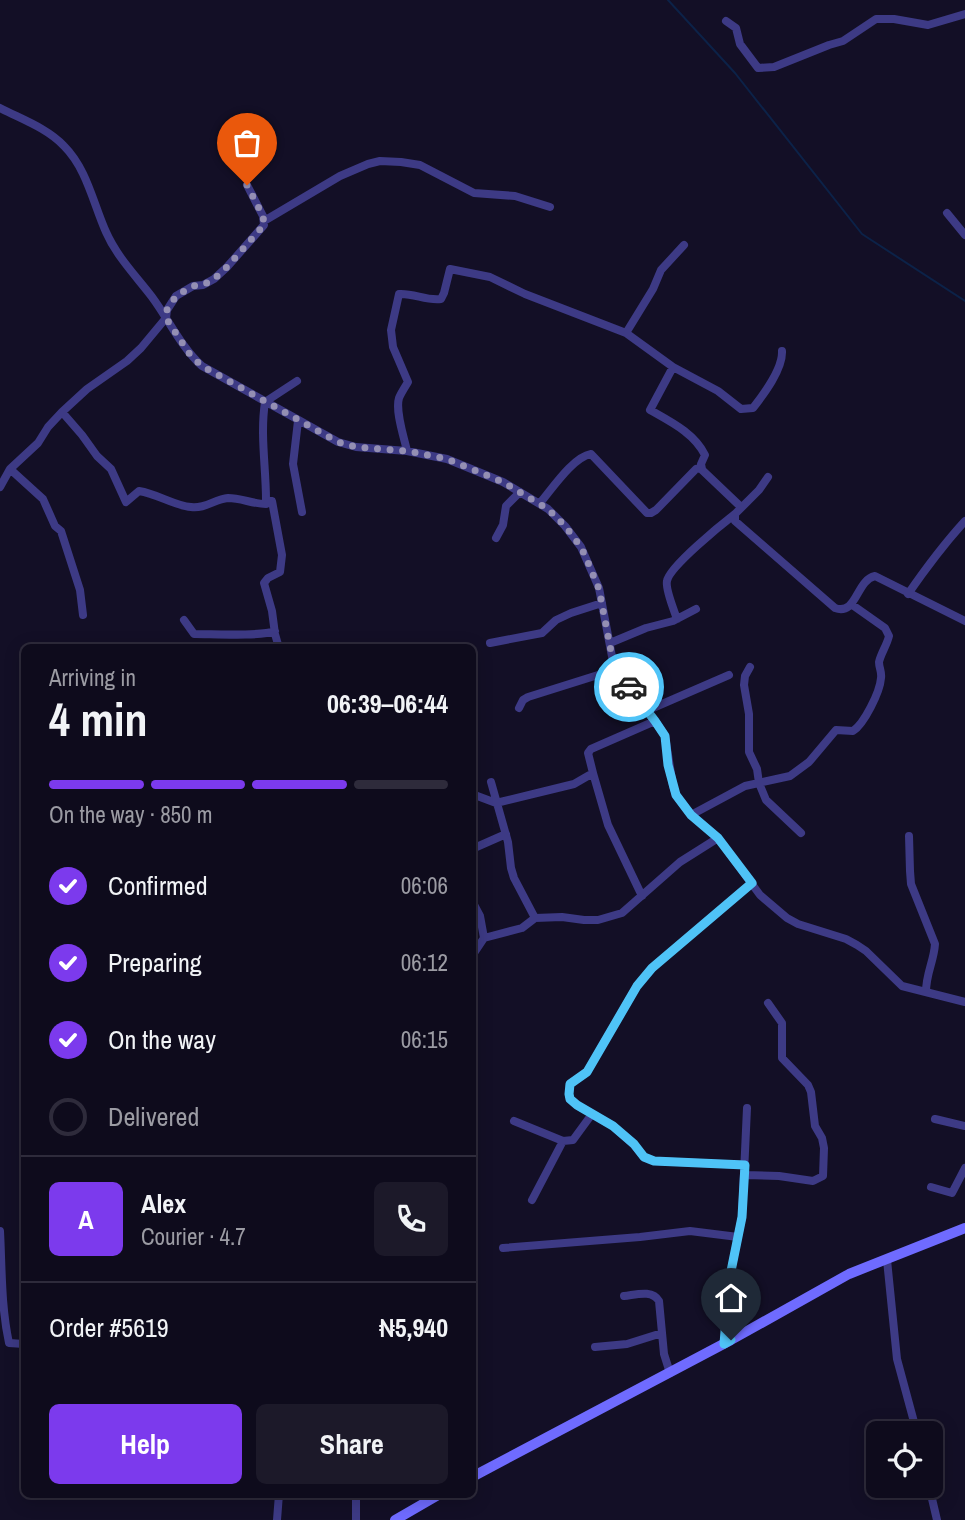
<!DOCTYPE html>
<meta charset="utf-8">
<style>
:root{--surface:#0e0b1c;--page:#1c1929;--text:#f1f3f6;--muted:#9b9ba3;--line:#2e2b3b;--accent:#7c3aed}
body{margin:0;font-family:"Archivo Narrow",sans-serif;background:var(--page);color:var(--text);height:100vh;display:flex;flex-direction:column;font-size:26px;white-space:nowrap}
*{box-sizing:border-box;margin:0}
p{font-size:23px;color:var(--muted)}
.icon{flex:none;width:38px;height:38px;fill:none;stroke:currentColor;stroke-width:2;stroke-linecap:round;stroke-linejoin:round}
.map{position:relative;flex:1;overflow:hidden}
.sheet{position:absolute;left:21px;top:644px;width:455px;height:854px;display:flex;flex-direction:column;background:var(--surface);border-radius:10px;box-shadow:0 4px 18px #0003,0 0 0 2px var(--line)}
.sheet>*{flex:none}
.controls{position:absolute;left:866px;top:1421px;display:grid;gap:14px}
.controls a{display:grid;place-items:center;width:77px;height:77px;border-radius:10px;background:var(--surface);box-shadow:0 4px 18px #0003,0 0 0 2px var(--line);font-size:35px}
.pin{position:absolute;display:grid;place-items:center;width:60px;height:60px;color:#fff;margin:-72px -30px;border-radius:50% 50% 50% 0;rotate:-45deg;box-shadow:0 0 7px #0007}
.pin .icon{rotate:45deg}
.courier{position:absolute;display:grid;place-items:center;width:70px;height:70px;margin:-35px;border:5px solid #4fc3f7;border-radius:50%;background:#fff;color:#222;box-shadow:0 2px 9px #0007}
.overview em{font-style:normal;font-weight:700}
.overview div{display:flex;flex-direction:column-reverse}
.overview{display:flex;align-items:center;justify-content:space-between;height:119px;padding:0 28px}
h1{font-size:46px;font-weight:700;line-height:52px}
.bar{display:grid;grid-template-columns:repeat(4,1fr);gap:10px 7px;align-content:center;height:84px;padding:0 28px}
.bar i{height:9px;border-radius:5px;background:var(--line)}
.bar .selected{background:var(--accent)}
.bar p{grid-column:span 4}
.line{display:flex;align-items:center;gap:18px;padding:0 28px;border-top:2px solid var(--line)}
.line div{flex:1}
.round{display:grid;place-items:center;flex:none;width:74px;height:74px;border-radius:10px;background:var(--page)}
ol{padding:0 28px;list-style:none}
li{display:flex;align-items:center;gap:21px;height:77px}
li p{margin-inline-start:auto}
li .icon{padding:7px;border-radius:50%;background:var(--accent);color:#fff;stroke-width:4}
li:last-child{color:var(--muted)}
li i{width:38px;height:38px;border:4px solid var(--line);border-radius:50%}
.button{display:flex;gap:14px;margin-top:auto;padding:14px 28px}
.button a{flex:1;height:80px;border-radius:10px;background:var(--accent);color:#fff;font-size:28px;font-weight:700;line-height:80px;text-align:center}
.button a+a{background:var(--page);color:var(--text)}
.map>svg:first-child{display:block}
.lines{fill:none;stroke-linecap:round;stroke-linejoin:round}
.stream{stroke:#0c2248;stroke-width:2}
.minor{stroke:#3d3a85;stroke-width:8}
.secondary{stroke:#6f6bff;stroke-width:10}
.done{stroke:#948fb3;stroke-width:7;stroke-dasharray:0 12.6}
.route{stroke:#4fc3f7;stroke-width:9}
</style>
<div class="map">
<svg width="965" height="1520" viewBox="0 0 965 1520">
<rect width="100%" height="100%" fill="#130f26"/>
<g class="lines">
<!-- stream -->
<path class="stream" d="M668 0 735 73 862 234 965 301"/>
<!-- minor -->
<path class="minor" d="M726 21 736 28 740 44 758 68 774 67 829 45 843 41 876 19H894L928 25 965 14
M0 108C21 119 47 128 64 146 87 169 93 203 106 232 117 257 136 276 152 297 169 320 181 347 202 366L338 442 356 447 407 451 447 459 503 482 548 509 565 526 581 547 599 588 614 667 646 711 655 721 665 736 673 786 676 795 691 815 718 838 760 895 787 918 798 924 846 939 857 945 866 951 902 986 965 1002
M947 213 965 235
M264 221 340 176 368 164 380 161 401 162 420 165 474 193 515 196 550 207
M626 333 653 289 661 270 684 245
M673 367 650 410C671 422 694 433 705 455L701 464 702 469
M62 412 82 435 97 456 111 469 126 502 139 491C158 494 175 506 191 507 205 509 215 499 228 498 241 498 253 504 266 504V500L272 501 282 555 280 572 268 578 264 583 272 611 275 634 279 648
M298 421 293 464 302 512
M407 451C404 437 395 411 399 398 401 393 405 387 408 382L393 347 391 330 399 294C414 293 426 301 441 299L444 293 450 269 490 277 525 294 626 333 673 367 718 391 741 409 753 408C764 394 783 369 782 351
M10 469 43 499 55 526 61 531 80 590 83 615
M768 477 759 490 735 514V521L835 608C857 616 856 580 875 576L965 621
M0 487 10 469 38 443 48 427 62 412 87 389 127 361 141 348 166 318 167 310 176 296 193 286 203 285 214 279 227 267 264 225 263 216 247 185
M266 500C266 467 260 435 265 402L297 381
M540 503C552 489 573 457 591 454L647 513H651L656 510 696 469 700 468 741 507
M496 538 503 525 506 506 520 492
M908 594C926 568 944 544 965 521
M677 619C674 610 665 589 667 581 669 567 722 524 735 514
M184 620 194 634C214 634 258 637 275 631
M490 643 542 633 556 620 571 613 602 603
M610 643 646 628 673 621 696 609
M750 667 745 676 744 685 749 714V752L757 769 759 783 766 800 801 833
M519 708 523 700 528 697 598 675 614 667
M646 711 729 675
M593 773 588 753 591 749 655 721
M491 782 508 842 511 868 514 878 535 918 562 917 584 920H598L622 913 680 862 718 838
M472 794 496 803 574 784 593 773 608 825 642 896
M691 815 745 786 790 776 809 762 836 730 853 731C864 724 880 692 881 678 882 672 879 668 879 662 881 653 887 645 889 636L885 628 851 604
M909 836 910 871 911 884 935 944C934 961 926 973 926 992
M472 849 506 834
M472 901 480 916 484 938
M472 956 484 938 522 928 535 918
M935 1119 965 1126
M514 1121 563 1141 573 1140 592 1114
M745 1165 654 1161 644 1157 633 1144 613 1126 577 1105 570 1099 569 1094 570 1084 587 1072 637 986 652 968 752 883
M744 1175 779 1176 813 1181 823 1176 824 1148 822 1138 815 1126 811 1092 808 1085 782 1058V1023L768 1003
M931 1187 952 1193 965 1168
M532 1200 563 1141
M0 1231C2 1269 1 1306 9 1343L24 1344
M503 1248 640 1237 690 1231 738 1237
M887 1260 897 1359 917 1433
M624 1296C635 1295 652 1289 659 1301L664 1354 670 1373
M724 1344 729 1281 742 1217 747 1108
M595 1347 627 1344 662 1333
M929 1486 937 1520
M356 1494V1520
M277 1520 279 1494"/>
<!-- secondary -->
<path class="secondary" d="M472 1477 731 1340 849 1274 965 1228
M395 1520 440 1494"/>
</g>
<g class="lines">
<!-- done -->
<path class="done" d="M247 185 263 216 264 225 227 267 214 279 203 285 193 286 176 296 167 310 166 318 191 356 202 366 338 442 356 447 407 451 447 459 503 482 548 509 565 526 581 547 587 560 599 589 614 667 629 687"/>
<!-- route -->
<path class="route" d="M629 687 655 721 665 736 668 765 676 795 691 815 718 838 752 883 652 968 637 986 587 1072 570 1084 569 1094 570 1099 577 1105 613 1126 634 1144 644 1157 654 1161 745 1165 742 1217 729 1281 724 1344 731 1340"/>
</g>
</svg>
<div class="controls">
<a><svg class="icon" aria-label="locate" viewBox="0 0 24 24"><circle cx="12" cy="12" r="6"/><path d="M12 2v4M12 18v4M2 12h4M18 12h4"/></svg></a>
</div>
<div class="pin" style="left:247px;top:185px;background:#ea580c"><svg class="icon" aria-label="bag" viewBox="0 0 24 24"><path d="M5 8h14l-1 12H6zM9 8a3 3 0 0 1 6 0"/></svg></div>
<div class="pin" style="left:731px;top:1340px;background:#1f2937"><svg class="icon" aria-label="home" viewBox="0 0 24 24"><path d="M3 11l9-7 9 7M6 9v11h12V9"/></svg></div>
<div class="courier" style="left:629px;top:687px"><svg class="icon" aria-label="car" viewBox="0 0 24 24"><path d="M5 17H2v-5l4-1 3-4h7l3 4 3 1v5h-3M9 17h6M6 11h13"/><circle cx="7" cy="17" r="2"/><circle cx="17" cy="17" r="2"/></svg></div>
<section class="sheet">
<div class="overview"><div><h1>4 min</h1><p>Arriving in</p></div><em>06:39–06:44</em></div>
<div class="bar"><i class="selected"></i><i class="selected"></i><i class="selected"></i><i></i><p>On the way · 850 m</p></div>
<ol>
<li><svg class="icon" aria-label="check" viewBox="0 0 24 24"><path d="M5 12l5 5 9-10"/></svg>Confirmed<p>06:06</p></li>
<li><svg class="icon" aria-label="check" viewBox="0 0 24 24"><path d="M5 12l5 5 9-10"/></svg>Preparing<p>06:12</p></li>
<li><svg class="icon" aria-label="check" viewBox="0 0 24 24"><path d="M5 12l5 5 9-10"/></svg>On the way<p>06:15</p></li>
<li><i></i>Delivered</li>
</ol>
<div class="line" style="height:126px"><b class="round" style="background:var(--accent);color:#fff">A</b><div><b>Alex</b><p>Courier · 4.7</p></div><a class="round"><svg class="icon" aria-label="phone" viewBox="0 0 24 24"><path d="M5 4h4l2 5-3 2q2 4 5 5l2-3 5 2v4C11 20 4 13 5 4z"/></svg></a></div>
<div class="line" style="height:91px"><div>Order #5619</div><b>₦5,940</b></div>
<div class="button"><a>Help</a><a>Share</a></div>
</section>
</div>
